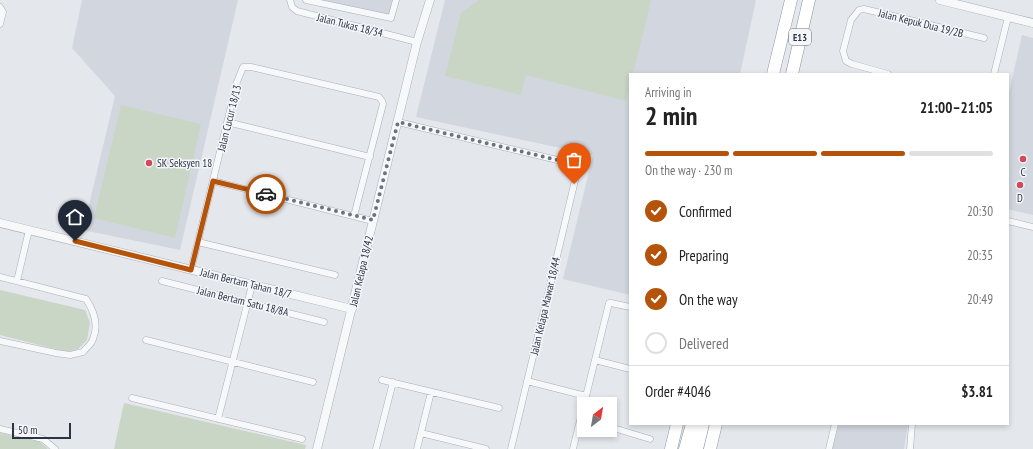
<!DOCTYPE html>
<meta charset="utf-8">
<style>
:root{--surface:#fff;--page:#f6f6f6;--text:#222;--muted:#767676;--line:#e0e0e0;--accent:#b45309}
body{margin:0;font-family:"PT Sans Narrow",sans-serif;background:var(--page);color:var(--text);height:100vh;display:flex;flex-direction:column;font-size:15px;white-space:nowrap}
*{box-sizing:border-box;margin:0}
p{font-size:13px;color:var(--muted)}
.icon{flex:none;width:22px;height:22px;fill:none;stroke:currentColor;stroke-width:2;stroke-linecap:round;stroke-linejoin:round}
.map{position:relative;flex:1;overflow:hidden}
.drawer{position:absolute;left:629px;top:73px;width:380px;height:352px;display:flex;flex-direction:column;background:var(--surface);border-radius:0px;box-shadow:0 2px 6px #0003}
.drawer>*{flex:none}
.needle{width:26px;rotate:31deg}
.tools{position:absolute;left:577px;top:397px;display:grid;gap:8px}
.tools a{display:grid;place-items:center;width:40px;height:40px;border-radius:0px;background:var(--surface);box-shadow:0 2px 6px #0003;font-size:20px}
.scale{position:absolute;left:12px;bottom:10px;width:59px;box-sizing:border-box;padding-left:4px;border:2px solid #2b3445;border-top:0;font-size:11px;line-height:14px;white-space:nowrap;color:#2b3445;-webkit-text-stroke:3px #f4f6f9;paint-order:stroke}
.pin{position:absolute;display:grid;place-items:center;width:34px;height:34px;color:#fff;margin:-41px -17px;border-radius:50% 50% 50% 0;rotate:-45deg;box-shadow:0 0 4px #0007}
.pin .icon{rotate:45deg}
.courier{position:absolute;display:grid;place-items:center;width:40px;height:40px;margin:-20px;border:3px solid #b45309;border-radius:50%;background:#fff;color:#222;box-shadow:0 1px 5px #0007}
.summary em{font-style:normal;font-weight:700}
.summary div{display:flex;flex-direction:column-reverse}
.summary{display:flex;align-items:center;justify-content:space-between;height:68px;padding:0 16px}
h1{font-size:26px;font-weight:700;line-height:30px}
.bar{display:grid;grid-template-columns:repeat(4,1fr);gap:6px 4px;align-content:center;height:48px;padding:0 16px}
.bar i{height:5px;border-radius:3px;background:var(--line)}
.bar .active{background:var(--accent)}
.bar p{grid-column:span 4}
.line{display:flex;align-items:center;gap:10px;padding:0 16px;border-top:1px solid var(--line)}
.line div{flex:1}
ol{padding:0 16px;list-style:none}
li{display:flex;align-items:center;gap:12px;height:44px}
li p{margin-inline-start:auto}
li .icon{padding:4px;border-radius:50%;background:var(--accent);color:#fff;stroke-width:4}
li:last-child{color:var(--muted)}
li i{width:22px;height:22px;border:2px solid var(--line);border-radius:50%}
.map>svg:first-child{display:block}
.built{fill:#d2d6de}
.green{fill:#c9d6c5}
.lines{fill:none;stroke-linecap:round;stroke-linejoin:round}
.minor-casing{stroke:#a9aeb7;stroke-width:7}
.tertiary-casing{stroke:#a9aeb7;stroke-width:9}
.motorway-casing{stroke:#8b94a3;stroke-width:13}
.minor{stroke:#f7f8fa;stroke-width:6}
.tertiary{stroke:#f7f8fa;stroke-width:8}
.motorway{stroke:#fff;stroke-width:12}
.done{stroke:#6c737f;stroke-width:4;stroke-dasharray:0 7.2}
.route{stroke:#b45309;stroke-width:5}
.poi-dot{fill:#d1495b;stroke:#f4f6f9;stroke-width:1.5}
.labels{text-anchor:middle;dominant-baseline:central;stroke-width:3;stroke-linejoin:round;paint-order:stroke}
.shield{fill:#f4f6f9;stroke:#676e7b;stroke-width:1}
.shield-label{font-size:10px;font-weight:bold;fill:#2b3445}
.street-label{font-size:11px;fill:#2b3445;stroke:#f4f6f9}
.poi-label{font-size:11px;fill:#2b3445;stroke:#f4f6f9}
</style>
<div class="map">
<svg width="1033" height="449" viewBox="0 0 1033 449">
<rect width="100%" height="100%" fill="#e4e7ec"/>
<!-- built -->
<path class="built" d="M82 0H238L180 250 83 230 115 96 72 48Z
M319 0H393L389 15Z
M445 0H756L740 74H630V295L563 279 593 155 416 117Z
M1022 35 1033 38V215L1008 209V97Z
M839 424H908L904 449H832Z"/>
<!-- green -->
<path class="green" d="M479 0H651L633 74H630V86L626 101 526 75 521 95 445 76 461 13Z
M121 105 201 124 175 238 94 218Z
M0 290 85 310 90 323 87 340 78 349 67 352 0 335Z
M124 403 306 445 305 449H114Z
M0 433 40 442 48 449H0Z"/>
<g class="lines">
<defs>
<path id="minor" d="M290 0 292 7 297 11 417 42
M306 0 391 18 396 0
M0 7 3 12 0 24
M888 74 852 64 846 61 843 51 851 20 859 10 864 9 984 38
M994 74 1008 17
M227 122 370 157
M398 122 574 164 578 168 511 449
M213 181 373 221
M1008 221 1033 227
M198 242 335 275
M191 270 237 82 243 67H251L379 97 382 101 383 104 354 216
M0 277 86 299C94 311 99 325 93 339 92 344 86 348 83 352L70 355 56 353 0 341
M17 281 29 230
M162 281 324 322
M146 340 313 382
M595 360 630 369
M382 380 499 408
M527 381 586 396
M132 398 302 439
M218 419 252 285
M610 427 650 439
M0 429 43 439 55 449
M421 433 486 449
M376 449 393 382
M417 449 431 392
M573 449 609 303H611L630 307
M829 449 835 424
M910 449 912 424"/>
<path id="tertiary" d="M940 0 1033 23
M0 223 352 309
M317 449 417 42 430 0"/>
<path id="motorway" d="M773 74 791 0
M792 74 809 0
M671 449 677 424
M685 449 692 424
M697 449 703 424
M710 449 716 424"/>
</defs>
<!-- minor casing -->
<use href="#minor" class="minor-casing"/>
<!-- tertiary casing -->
<use href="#tertiary" class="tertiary-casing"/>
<!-- motorway casing -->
<use href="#motorway" class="motorway-casing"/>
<!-- minor -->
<use href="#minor" class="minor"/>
<!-- tertiary -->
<use href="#tertiary" class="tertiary"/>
<!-- motorway -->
<use href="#motorway" class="motorway"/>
</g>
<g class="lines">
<!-- done -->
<path class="done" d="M266 194 373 220 398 122 574 164 578 168 574 184"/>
<!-- route -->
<path class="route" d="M75 241 191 270 213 181 266 194"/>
</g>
<!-- markers -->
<g class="poi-dot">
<circle cx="1023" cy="159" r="4"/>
<circle cx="149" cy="163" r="4"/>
<circle cx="1020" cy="185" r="4"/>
</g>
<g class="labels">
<!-- shield labels -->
<rect class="shield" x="789" y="29" width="22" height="16" rx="3"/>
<g class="shield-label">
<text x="800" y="37">E13</text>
</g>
<!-- street labels -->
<g class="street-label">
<text transform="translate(921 23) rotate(14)">Jalan Kepuk Dua 19/2B</text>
<text transform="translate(350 25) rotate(14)">Jalan Tukas 18/34</text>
<text transform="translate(229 118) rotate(-76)">Jalan Cucur 18/13</text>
<text transform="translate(361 271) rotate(-77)">Jalan Kelapa 18/42</text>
<text transform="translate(246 283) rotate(14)">Jalan Bertam Tahan 18/7</text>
<text transform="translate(243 301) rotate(14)">Jalan Bertam Satu 18/8A</text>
<text transform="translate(545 306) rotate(-77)">Jalan Kelapa Mawar 18/44</text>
</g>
<!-- poi labels -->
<g class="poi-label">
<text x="157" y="163" text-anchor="start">SK Seksyen 18</text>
<text x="1023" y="172">C</text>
<text x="1020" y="198">D</text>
</g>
</g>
</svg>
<div class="tools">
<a><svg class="needle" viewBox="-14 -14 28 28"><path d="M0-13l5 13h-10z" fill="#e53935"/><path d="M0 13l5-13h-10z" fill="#767676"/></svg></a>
</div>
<div class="scale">50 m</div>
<div class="pin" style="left:574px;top:184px;background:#ea580c"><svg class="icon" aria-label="bag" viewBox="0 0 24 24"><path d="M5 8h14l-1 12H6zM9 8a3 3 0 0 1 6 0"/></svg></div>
<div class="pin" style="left:75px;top:241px;background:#1f2937"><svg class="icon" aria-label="home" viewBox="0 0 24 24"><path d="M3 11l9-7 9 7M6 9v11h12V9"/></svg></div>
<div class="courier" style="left:266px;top:194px"><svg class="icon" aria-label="car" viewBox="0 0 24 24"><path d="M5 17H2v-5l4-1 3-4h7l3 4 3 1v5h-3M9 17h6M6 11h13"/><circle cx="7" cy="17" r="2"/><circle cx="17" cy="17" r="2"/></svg></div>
<section class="drawer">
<div class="summary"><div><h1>2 min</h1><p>Arriving in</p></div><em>21:00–21:05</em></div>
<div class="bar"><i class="active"></i><i class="active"></i><i class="active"></i><i></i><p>On the way · 230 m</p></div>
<ol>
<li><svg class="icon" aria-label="check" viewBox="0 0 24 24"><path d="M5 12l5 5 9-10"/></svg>Confirmed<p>20:30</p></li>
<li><svg class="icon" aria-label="check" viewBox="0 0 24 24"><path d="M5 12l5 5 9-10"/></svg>Preparing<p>20:35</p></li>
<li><svg class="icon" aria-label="check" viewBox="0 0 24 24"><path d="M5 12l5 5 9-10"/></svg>On the way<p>20:49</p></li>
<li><i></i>Delivered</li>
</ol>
<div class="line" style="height:52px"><div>Order #4046</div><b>$3.81</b></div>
</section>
</div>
